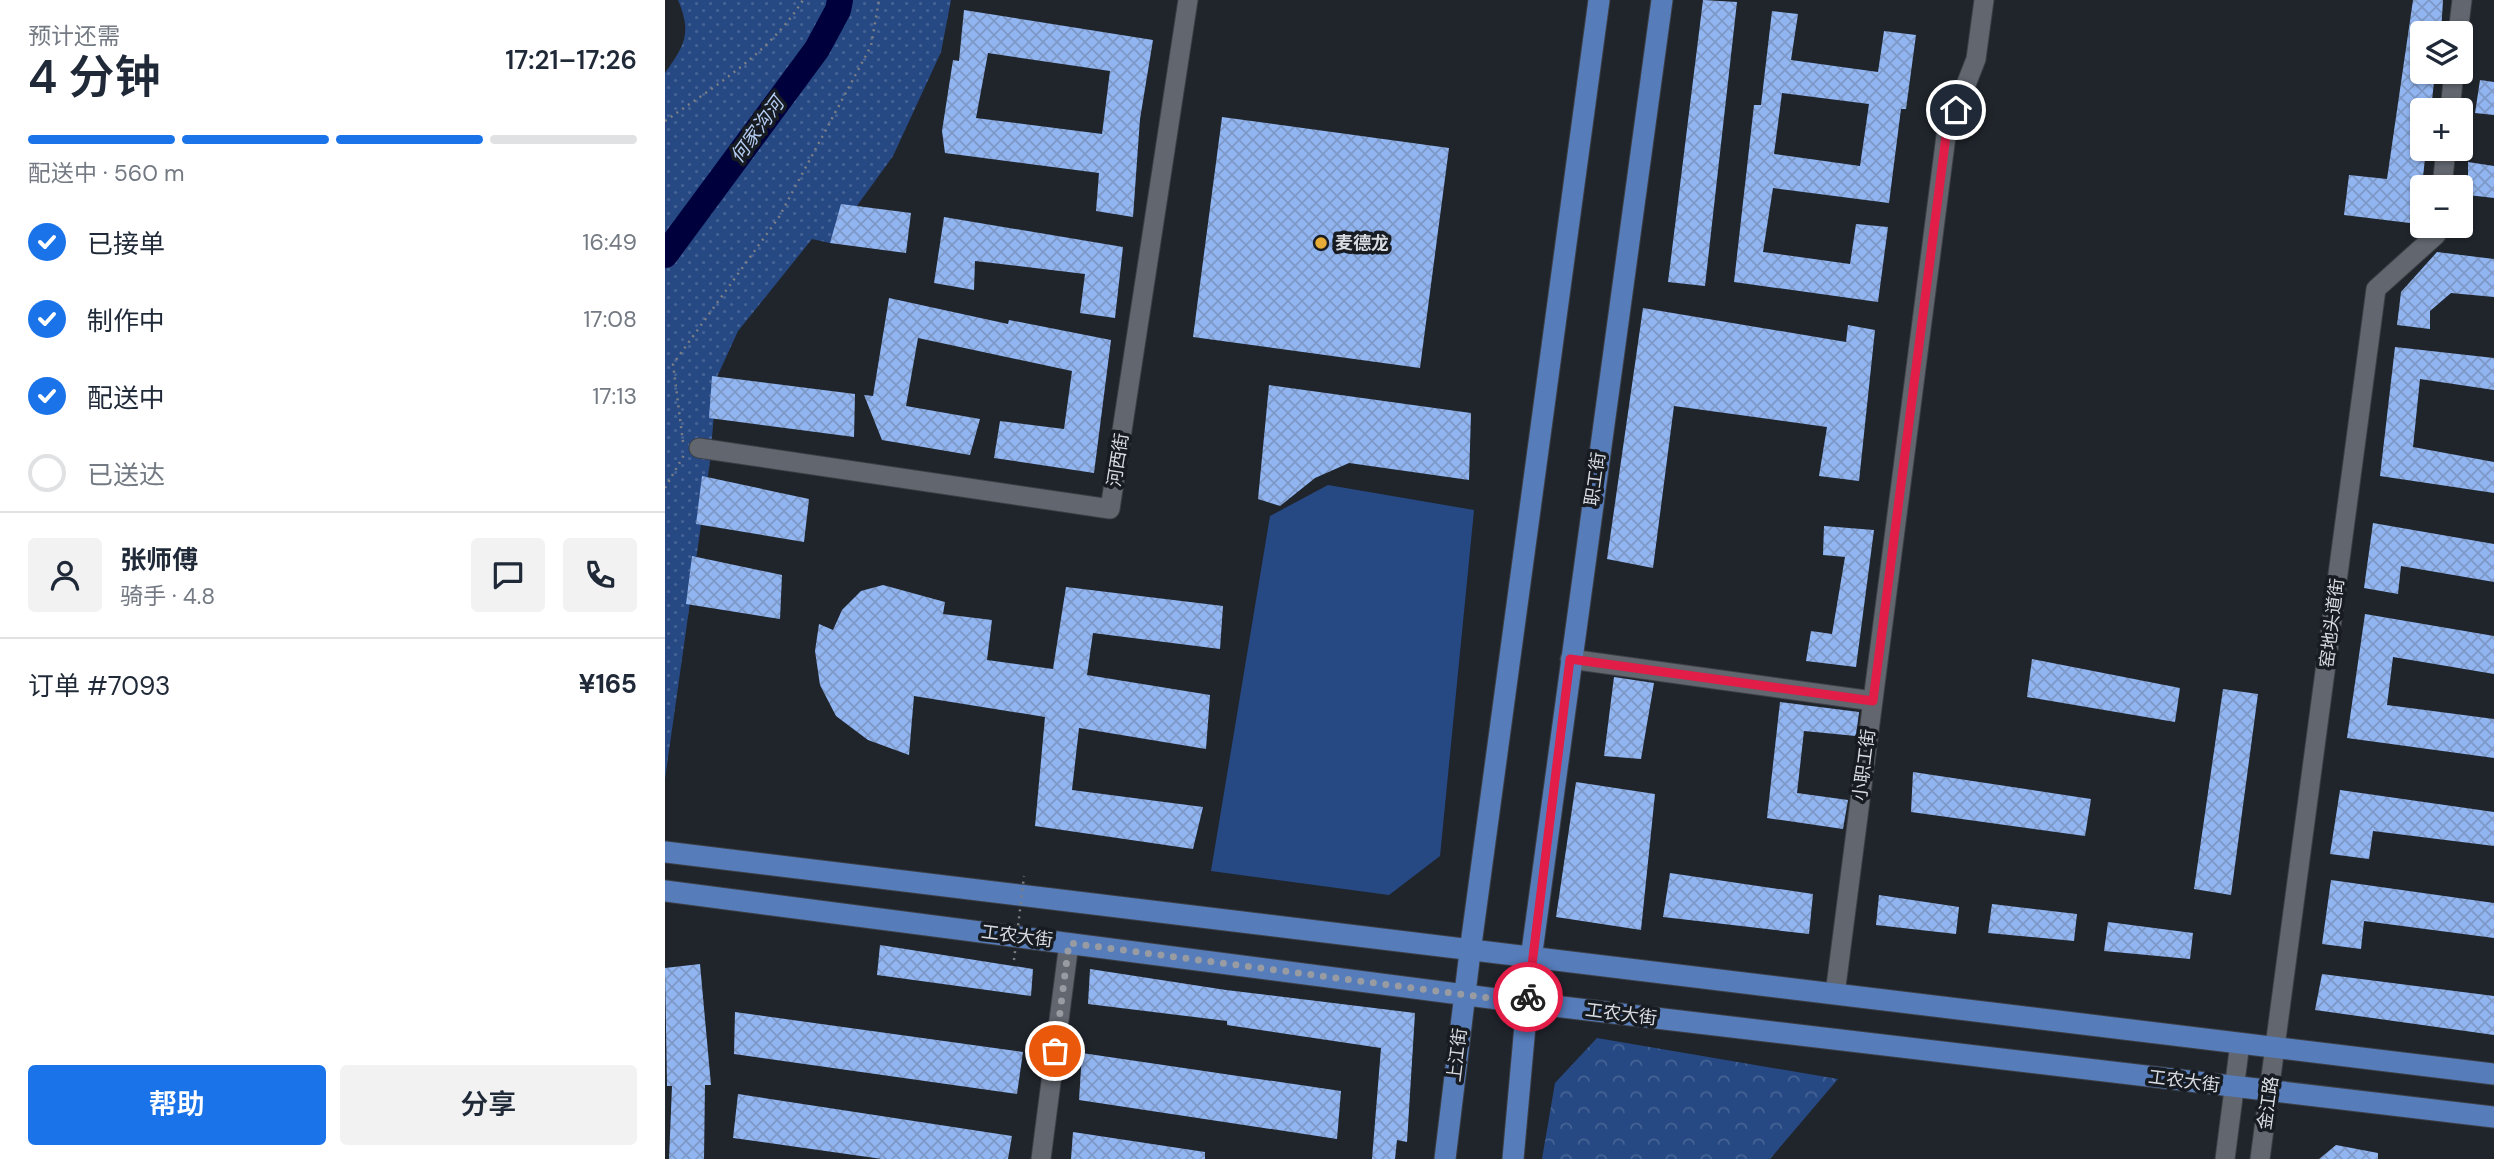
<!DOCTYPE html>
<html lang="zh">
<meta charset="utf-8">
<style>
:root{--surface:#fff;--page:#f2f2f3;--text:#1f2937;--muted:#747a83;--line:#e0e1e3;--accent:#1a73e8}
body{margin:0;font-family:"DM Sans","Noto Sans SC",sans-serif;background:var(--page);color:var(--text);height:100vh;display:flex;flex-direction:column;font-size:26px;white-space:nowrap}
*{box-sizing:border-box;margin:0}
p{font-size:23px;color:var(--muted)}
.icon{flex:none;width:38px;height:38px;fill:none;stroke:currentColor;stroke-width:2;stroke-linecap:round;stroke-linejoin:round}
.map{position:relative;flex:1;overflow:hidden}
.panel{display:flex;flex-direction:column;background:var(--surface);width:665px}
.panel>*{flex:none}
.controls{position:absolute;left:1745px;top:21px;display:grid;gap:14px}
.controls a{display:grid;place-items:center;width:63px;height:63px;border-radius:7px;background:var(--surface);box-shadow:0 2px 5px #0004;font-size:35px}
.pin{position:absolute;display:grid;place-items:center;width:60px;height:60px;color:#fff;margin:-30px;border:4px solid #fff;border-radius:50%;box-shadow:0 2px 7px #0007}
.courier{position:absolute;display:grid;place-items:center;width:70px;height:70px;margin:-35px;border:5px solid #e11d48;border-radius:50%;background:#fff;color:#222;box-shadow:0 2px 9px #0007}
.headline em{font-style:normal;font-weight:600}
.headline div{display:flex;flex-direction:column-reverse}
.headline{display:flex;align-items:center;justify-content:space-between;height:119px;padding:0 28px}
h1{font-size:46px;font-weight:600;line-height:52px}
.bar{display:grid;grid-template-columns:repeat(4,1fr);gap:10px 7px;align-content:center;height:84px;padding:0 28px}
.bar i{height:9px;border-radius:5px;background:var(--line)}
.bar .active{background:var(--accent)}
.bar p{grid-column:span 4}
.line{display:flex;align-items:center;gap:18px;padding:0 28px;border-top:2px solid var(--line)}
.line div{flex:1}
.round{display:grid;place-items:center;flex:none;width:74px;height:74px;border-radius:7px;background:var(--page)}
ol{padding:0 28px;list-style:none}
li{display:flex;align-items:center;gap:21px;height:77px}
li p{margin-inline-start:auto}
li .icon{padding:7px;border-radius:50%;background:var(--accent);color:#fff;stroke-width:4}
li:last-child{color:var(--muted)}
li i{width:38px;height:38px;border:4px solid var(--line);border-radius:50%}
.button{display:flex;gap:14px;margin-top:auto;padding:14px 28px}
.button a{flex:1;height:80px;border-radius:7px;background:var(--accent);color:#fff;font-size:28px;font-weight:600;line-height:80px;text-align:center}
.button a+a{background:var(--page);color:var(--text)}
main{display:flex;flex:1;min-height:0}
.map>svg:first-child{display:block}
.grass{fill:url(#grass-dots)}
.forest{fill:url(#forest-crowns)}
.pitch{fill:#264984}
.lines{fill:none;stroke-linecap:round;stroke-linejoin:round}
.river{stroke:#00003c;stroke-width:26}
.building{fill:url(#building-cross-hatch);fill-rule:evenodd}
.minor-casing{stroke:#3c3f45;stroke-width:21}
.major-casing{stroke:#3c3f45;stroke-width:23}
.path{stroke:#7b7f85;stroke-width:2.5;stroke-dasharray:2 5;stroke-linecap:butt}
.minor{stroke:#61666f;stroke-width:19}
.major{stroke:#567cba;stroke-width:21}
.path-bridge{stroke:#7b7f85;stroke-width:2.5;stroke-dasharray:2 5;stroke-linecap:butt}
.done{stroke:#989ca2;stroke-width:7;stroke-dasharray:0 12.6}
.route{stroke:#e11d48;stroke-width:9}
.poi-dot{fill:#e7ac37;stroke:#171b22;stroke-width:2.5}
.labels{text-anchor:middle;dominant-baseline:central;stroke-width:7;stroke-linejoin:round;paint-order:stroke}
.poi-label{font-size:18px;font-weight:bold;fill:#d9dce1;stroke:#171b22;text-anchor:start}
.street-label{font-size:18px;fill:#d9dce1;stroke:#171b22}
.water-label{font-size:19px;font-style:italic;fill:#b5cdf3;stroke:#171b22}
</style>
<main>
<section class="panel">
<div class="headline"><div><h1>4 分钟</h1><p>预计还需</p></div><em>17:21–17:26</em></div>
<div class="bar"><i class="active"></i><i class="active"></i><i class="active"></i><i></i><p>配送中 · 560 m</p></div>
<ol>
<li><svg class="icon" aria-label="check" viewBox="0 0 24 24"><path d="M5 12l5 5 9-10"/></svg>已接单<p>16:49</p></li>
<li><svg class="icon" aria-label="check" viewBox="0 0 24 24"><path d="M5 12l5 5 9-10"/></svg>制作中<p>17:08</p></li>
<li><svg class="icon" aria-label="check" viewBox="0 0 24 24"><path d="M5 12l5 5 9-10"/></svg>配送中<p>17:13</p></li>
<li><i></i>已送达</li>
</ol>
<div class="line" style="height:126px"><a class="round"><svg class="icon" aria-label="person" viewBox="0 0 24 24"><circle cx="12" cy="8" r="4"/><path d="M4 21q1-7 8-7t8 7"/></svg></a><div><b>张师傅</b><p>骑手 · 4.8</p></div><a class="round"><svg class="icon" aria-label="chat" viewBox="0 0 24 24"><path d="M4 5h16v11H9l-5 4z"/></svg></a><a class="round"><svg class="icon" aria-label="phone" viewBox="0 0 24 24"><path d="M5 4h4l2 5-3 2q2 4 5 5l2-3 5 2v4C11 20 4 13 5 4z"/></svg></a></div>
<div class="line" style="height:91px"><div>订单 #7093</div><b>¥165</b></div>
<div class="button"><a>帮助</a><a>分享</a></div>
</section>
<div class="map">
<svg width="1829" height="1159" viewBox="0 0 1829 1159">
<defs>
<pattern id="grass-dots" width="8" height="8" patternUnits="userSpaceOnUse" patternTransform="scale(1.75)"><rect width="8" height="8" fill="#264984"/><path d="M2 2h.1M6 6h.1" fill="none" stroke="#456395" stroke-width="1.8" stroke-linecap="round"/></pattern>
<pattern id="forest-crowns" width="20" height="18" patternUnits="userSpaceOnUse" patternTransform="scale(1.75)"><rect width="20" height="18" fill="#264984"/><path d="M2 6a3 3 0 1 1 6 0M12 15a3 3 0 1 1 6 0" fill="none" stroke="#456395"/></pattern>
<pattern id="building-cross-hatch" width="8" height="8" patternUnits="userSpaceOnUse" patternTransform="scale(1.75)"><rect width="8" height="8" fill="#91b5f1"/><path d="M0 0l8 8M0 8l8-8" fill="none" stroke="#7d98c6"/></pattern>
</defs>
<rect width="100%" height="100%" fill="#20252c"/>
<!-- grass -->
<path class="grass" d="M13 0H286L276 52 228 156 165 243 147 239 73 331 52 377 45 461 0 779V73C20 45 27 33 13 0Z"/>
<!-- forest -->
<path class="forest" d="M932 1038 1173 1079 1105 1159H877L890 1083Z"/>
<!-- pitch -->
<path class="pitch" d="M663 485 809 510 775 856 724 895 546 871 605 516Z"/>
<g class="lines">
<!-- river -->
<path class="river" d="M0 255 152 49 173 10 175 0"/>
</g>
<!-- building -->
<path class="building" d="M1038 0 1072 2 1040 286 1003 282Z
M1748 0H1778L1776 33H1757V72H1770L1766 110H1757V149H1761L1753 224 1679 215 1684 175 1722 179Z
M299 10 488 40 475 119 468 217 431 211 434 173 280 153 277 131 288 60 294 61ZM323 53 445 71 437 134 311 118Z
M1107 11 1133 14 1126 60 1213 72 1219 31 1251 35 1241 109H1236L1224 203 1108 188 1098 252 1185 264 1191 224 1223 227 1213 302 1069 282 1089 105H1096ZM1117 93 1204 104 1195 166 1109 154Z
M1815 80 1829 82V115L1810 113Z
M557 117 784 148 755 368 528 337Z
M1803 162 1829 166V198L1803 195Z
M176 204 246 213 241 253 165 243Z
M279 217 458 247 450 318 415 313 420 274 310 261 309 290 269 283Z
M1772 252 1829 259V297L1786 293 1765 311V329L1732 325 1736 292Z
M224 298 343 324 344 320 446 340 429 473 329 458 335 421 399 429 407 371 253 338 241 406 315 419 305 455 217 440 199 395 208 396Z
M978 308 1181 342 1183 325 1210 330 1194 481 1154 476 1162 427 1009 406 988 568 942 559Z
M1730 347 1829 358V390L1755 379 1748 447 1829 462V493L1715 476Z
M47 376 190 394 189 437 44 418Z
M604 385 806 413 804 480 684 463 650 478 615 506 593 499Z
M37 476 144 499 139 542 31 524Z
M1708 523 1829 544V582L1736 566 1733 594 1699 588Z
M1159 526 1209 530 1191 667 1141 661 1146 631 1167 634 1180 557 1158 555Z
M27 556 117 575 115 619 21 604Z
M218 585 280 602 278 614 327 620 322 660 388 669 401 587 558 606 555 649 428 633 422 675 545 695 541 749 414 728 407 790 538 807 528 849 370 826 380 717 249 696 244 755 203 740 171 716 155 685 150 651 154 624 168 630 177 610 196 591Z
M1700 614 1829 636V674L1728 657 1722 705 1829 719V758L1682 738Z
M1367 659 1515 688 1510 722 1362 697Z
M949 677 989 683 976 759 939 756Z
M1558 689 1593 694 1566 895 1529 889Z
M1115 702 1194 712 1191 736 1139 731 1132 793 1183 800 1178 829 1102 818Z
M1248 772 1426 799 1420 836 1246 812Z
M911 782 990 794 976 930 891 917Z
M1675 790 1829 812V846L1708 831 1704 859 1665 854Z
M1005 873 1148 894 1144 934 998 917Z
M1666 880 1829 903V938L1699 921 1696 949 1657 944Z
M1214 895 1294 907 1291 934 1211 925Z
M1327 904 1412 914 1409 941 1323 933Z
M1443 922 1528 933 1525 959 1439 951Z
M215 945 368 969 366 996 212 975Z
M35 964 46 1085H40L39 1159H4L7 1086H2L0 968Z
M425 969 561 990 750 1013 742 1142 732 1140 730 1159H707L716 1048 562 1025V1021L423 1004Z
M1657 974 1829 996V1035L1650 1010Z
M70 1012 358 1052 352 1094 69 1054Z
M417 1053 676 1091 672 1139 414 1100Z
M73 1094 347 1136 343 1159H217L68 1138Z
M408 1132 540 1152V1159H406Z
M1671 1145 1713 1153V1159H1654Z"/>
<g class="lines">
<defs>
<path id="minor" d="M1793 33 1797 0
M1785 110 1789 72
M1777 187 1781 149
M34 448 445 509 523 0
M905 659 1208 701
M1170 994 1281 136 1311 59 1319 0
M376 1159 404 943
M1560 1159 1575 1043
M1595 1159 1711 289 1771 235 1772 226"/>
<path id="major" d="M0 852 1829 1074
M0 891 863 1003 1829 1117
M780 1159 805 952 934 0
M848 1159 866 959 997 0"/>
</defs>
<!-- minor casing -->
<use href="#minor" class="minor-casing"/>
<!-- major casing -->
<use href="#major" class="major-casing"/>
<!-- path -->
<path class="path" d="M0 121C50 86 105 53 138 0
M18 442 8 364 114 217 206 46 214 0
M0 488 19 455"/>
<!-- minor -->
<use href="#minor" class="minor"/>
<!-- major -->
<use href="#major" class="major"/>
<!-- path-bridge -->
<path class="path-bridge" d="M349 960 359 876"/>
</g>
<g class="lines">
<!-- done -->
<path class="done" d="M390 1051 404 943 863 1003V997"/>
<!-- route -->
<path class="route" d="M863 997 905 659 1208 701 1281 136 1291 110"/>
</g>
<!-- markers -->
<circle class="poi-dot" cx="656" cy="243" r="7"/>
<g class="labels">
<!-- poi labels -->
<g class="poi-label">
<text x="670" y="243">麦德龙</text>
</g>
<!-- street labels -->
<g class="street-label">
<text transform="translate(453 460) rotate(-81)">河西街</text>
<text transform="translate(930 479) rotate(-82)">职工街</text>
<text transform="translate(1667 623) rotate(-83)">窑地头道街</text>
<text transform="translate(1199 765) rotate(-83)">小职工街</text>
<text transform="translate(352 936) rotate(7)">工农大街</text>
<text transform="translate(956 1014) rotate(7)">工农大街</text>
<text transform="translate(792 1055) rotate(-83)">上江街</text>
<text transform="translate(1519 1081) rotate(7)">工农大街</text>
<text transform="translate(1603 1103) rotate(-82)">金江路</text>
</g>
<!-- water labels -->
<g class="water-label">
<text transform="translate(92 130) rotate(-54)">何家沟河</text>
</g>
</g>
</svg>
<div class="controls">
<a><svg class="icon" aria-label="layers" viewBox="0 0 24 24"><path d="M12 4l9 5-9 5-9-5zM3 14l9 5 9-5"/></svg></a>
<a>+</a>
<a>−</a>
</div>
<div class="pin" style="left:390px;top:1051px;background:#ea580c"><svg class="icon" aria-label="bag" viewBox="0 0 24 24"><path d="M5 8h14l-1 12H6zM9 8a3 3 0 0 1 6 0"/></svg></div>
<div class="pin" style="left:1291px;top:110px;background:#1f2937"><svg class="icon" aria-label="home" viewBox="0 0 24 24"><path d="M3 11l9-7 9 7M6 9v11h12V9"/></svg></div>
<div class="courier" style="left:863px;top:997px"><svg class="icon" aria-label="bike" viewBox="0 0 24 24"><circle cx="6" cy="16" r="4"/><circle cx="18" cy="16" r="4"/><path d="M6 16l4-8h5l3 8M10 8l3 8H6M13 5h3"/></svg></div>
</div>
</main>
